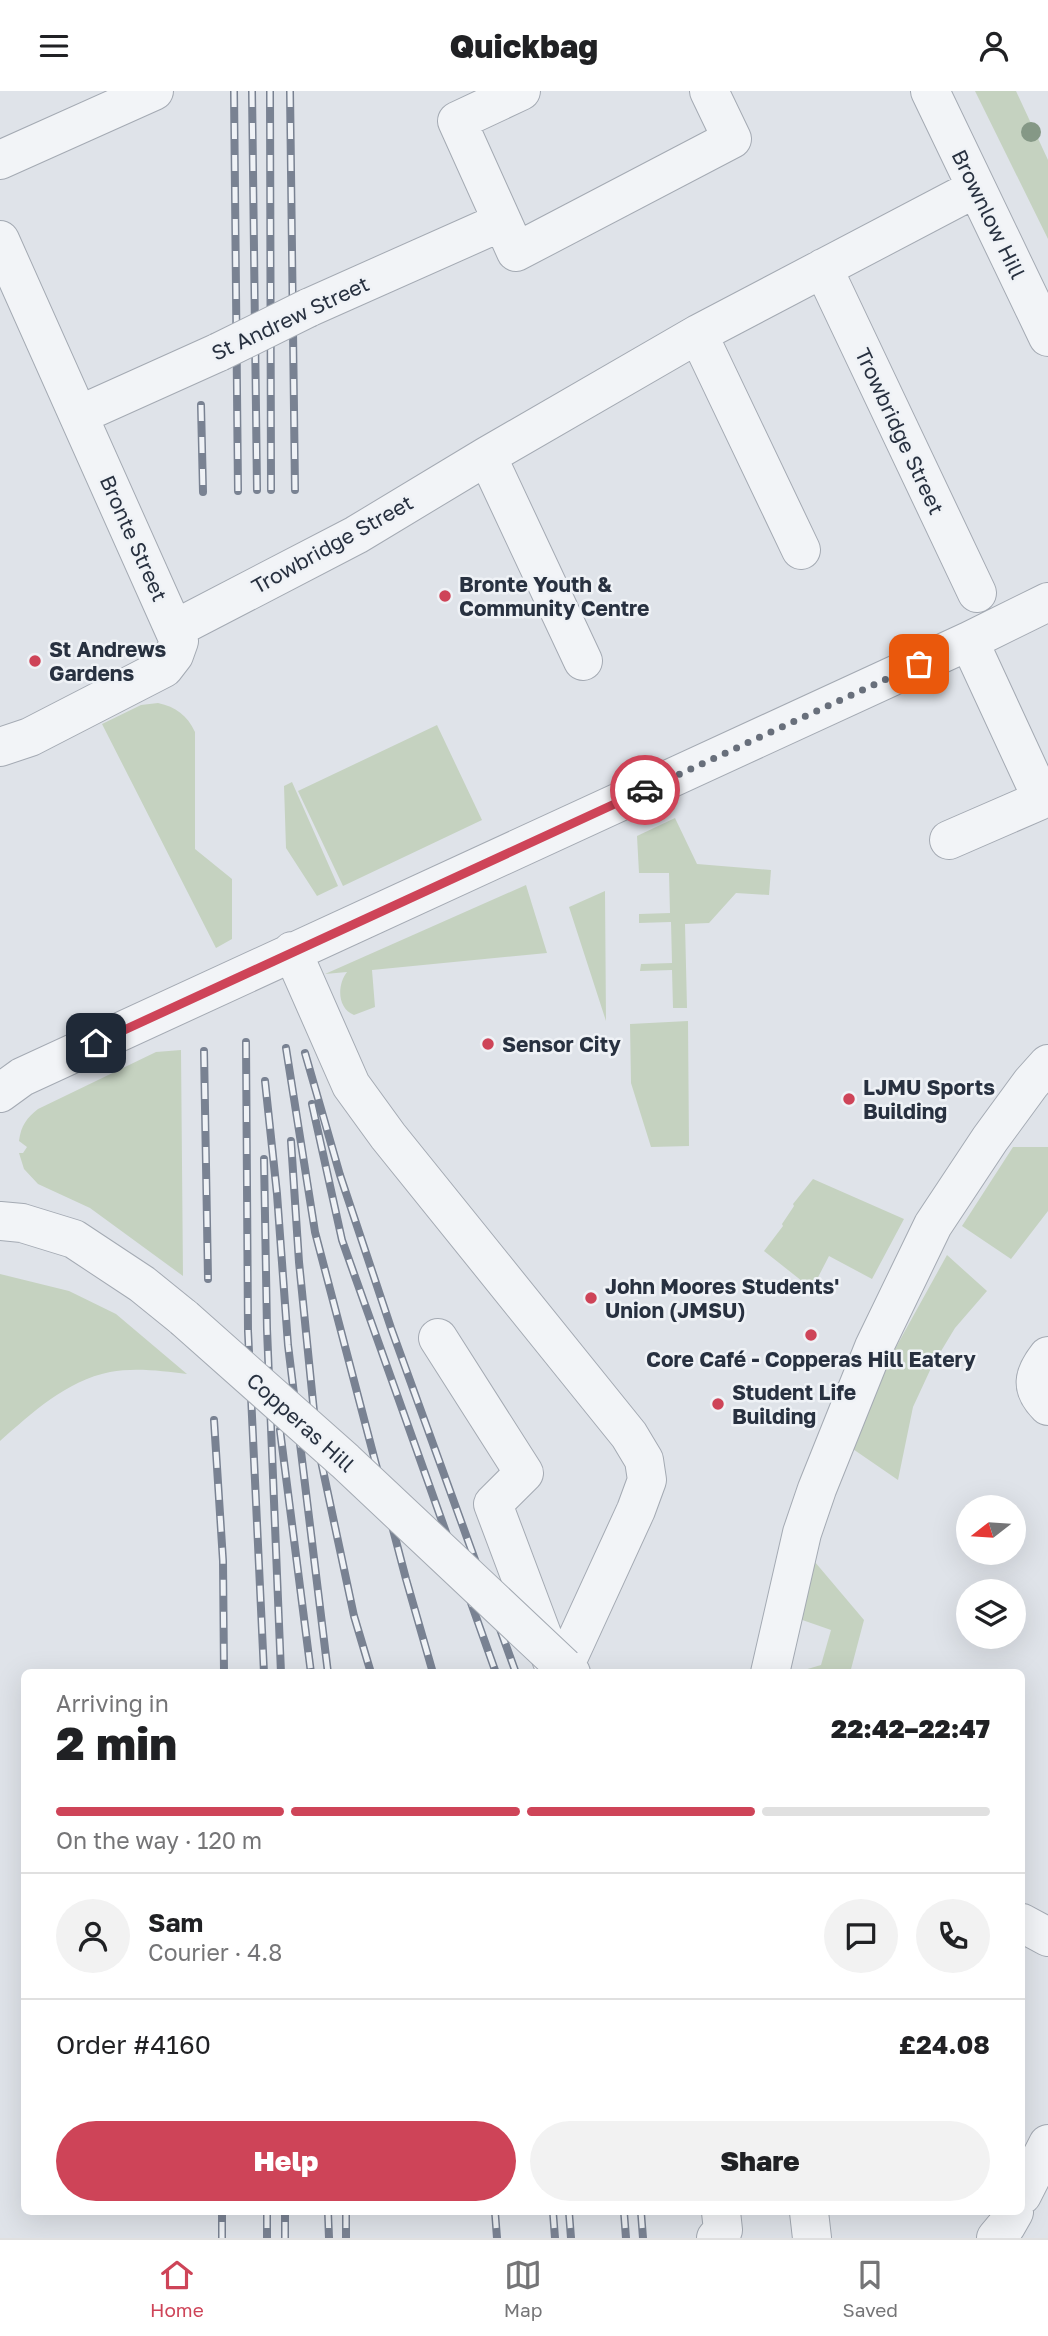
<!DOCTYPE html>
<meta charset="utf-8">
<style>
:root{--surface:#fff;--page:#f2f2f2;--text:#202124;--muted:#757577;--line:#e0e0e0;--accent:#ce4458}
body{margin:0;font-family:"Golos Text",sans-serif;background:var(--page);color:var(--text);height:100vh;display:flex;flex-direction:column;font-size:26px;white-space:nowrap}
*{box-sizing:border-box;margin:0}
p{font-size:23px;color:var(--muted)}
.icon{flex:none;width:38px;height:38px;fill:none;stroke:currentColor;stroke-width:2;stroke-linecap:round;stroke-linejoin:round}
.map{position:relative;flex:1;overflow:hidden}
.details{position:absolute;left:21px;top:1578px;width:1004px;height:546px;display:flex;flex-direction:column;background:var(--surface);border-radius:10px;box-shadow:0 7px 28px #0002}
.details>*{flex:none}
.needle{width:46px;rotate:253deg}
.controls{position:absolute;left:956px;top:1404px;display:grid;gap:14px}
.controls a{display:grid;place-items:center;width:70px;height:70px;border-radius:50%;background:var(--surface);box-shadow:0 7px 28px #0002;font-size:35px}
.pin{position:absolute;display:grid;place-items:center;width:60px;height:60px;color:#fff;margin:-30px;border-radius:14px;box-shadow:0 4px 10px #0006}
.courier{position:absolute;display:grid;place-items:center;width:70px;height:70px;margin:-35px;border:5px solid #ce4458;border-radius:50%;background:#fff;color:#222;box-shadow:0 2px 9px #0007}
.headline em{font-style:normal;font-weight:800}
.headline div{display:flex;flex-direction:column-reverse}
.headline{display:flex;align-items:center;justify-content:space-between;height:119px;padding:0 35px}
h1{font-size:46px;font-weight:800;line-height:52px}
.bar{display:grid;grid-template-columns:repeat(4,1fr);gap:10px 7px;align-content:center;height:84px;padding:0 35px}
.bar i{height:9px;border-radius:5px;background:var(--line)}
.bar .current{background:var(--accent)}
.bar p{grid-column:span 4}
.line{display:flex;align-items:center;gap:18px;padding:0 35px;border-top:2px solid var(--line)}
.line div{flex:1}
.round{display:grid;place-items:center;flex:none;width:74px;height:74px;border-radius:37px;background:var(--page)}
.primary-button{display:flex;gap:14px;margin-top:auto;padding:14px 35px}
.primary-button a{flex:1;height:80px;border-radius:42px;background:var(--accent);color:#fff;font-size:28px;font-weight:800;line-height:80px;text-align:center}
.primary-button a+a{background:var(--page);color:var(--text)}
header{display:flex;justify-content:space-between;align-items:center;height:91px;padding:0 35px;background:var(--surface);font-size:32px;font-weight:800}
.dock{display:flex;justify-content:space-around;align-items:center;height:98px;border-top:2px solid var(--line);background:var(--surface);font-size:19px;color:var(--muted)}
.dock a{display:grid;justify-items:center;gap:4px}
.dock .current{color:var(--accent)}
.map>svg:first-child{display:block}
.green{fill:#c5d2c0}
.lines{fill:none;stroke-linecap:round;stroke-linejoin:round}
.minor-casing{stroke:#a4aab3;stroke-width:40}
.minor{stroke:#f2f4f7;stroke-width:38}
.rail-casing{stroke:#798292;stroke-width:8}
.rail{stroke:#eff2f6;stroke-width:5;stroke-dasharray:16;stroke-linecap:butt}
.minor-bridge-casing{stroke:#a4aab3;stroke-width:40;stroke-linecap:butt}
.minor-bridge{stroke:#f2f4f7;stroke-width:38}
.tree{fill:#859886}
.done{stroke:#686f7b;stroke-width:7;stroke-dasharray:0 12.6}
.route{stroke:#ce4458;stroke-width:9}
.poi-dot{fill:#ce4458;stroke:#eff2f6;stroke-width:2.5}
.labels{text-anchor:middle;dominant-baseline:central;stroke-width:5;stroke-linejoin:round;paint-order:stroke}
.street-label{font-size:21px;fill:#283140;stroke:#eff2f6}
.poi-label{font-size:21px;font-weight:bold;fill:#283140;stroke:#eff2f6;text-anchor:start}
</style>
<header><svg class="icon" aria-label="menu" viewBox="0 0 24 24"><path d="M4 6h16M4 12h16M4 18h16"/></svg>Quickbag<svg class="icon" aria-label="person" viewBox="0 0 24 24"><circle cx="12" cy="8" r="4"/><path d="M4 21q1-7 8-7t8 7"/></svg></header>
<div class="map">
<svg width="1048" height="2147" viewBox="0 0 1048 2147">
<rect width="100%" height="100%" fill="#dfe3e9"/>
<!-- green -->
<path class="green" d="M975 0H1016L1048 69V148Z
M158 612C176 616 187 624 195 641V758L232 788V848L216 857 102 633 141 614Z
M437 634 482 729 343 795 298 700Z
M292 691 338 795 317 805 286 757 284 695Z
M675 727 697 773 771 779 769 804 736 802 709 832 685 833 687 917H673L672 879 640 880 641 873 672 872 671 831 639 832V823L670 822 669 782H639L637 745Z
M526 794 547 862 372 879 375 916 354 924C337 917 337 894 347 881L325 883Z
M605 800 606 930 569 816Z
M688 930 689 1055 651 1056 631 992 630 933Z
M181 959 183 1185 90 1117 38 1093 24 1078 19 1062H23L27 1056 19 1050C21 1034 27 1027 38 1018L156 961Z
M1013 1056H1048V1120L1011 1168 962 1135Z
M813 1088 904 1128 872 1188 829 1165 812 1198 764 1160 783 1135 782 1133 794 1115 793 1113Z
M947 1164 987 1200 955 1237 932 1275 913 1316 898 1389 850 1356 890 1267Z
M0 1183 69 1200 116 1223 187 1283C163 1280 135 1276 110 1281 66 1290 33 1321 0 1350Z
M809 1464 864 1529 850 1582H794L821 1574 831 1539 788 1524Z"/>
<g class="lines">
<defs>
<path id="minor" d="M521 0 457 30 516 161 732 48 709 0
M930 0 1048 246
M0 69 154 0
M0 149 179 550 174 564 164 577 30 646 0 656
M823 177 977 502
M308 217 501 131
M698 243 801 459
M79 324 219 261
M487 365 583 570
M175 538 356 444 487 365 698 243 976 97
M969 550 1042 708
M949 749 1048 706
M292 860 351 994 388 1045 629 1344 644 1369 647 1389 636 1419 564 1576 571 1582
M0 1002 22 986 969 550 1048 511
M0 1130 22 1132 74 1148 142 1193 184 1227
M438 1247 524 1382 493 1413 552 1570
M1048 1265C1033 1284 1030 1297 1048 1315
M770 1582 802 1442 817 1398 874 1256 933 1134 990 1048 1031 992 1048 973
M1022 1832 1048 1846
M1022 2104 1048 2053
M809 2121 812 2147
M716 2147 723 2139 721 2121
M996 2147 1006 2135 1014 2121"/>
</defs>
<!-- minor casing -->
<use href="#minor" class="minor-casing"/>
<!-- minor -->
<use href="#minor" class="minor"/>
<defs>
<path id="rail" d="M234 0 238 400
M252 0 257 399
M270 0 271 399
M290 0 295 399
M201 314 203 401
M246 951 248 1240 264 1582
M286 957 315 1141 406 1488 433 1582
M204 960 208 1188
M305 962 340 1084 391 1237 516 1582
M265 990 277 1103 288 1254 328 1582
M312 1013 342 1149 496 1582
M291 1050 299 1171 317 1351 354 1525 371 1582
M264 1068 267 1238 281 1582
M214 1329 223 1470 224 1582
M280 1339 311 1582
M267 2121V2147
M328 2121 329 2147
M346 2121V2147
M495 2121 497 2147
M553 2121 555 2147
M569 2121 571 2147
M624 2121 626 2147
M641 2121 643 2147
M222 2147V2121
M285 2147V2121"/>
</defs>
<!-- rail casing -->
<use href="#rail" class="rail-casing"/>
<!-- rail -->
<use href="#rail" class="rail"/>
<defs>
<path id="minor-bridge" d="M219 261 308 217
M184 1227 345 1370 564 1576"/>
</defs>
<!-- minor-bridge casing -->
<use href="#minor-bridge" class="minor-bridge-casing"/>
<!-- minor-bridge -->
<use href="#minor-bridge" class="minor-bridge"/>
</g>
<!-- trees -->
<circle class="tree" cx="1031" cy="41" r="10"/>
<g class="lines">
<!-- done -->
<path class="done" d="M645 699 919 573"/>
<!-- route -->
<path class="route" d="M96 952 645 699"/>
</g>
<!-- markers -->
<g class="poi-dot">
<circle cx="445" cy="505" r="7"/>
<circle cx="35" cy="570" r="7"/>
<circle cx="488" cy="953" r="7"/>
<circle cx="849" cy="1008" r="7"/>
<circle cx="591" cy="1207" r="7"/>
<circle cx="811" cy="1244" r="7"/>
<circle cx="718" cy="1313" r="7"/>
</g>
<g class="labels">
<!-- street labels -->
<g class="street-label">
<text transform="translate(989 123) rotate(64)">Brownlow Hill</text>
<text transform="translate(290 227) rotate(-25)">St Andrew Street</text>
<text transform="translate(900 340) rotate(65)">Trowbridge Street</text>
<text transform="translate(134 447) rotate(66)">Bronte Street</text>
<text transform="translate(332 453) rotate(-29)">Trowbridge Street</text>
<text transform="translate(301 1331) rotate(42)">Copperas Hill</text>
</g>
<!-- poi labels -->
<g class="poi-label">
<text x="459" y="493">Bronte Youth &amp;<tspan x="459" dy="24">Community Centre</tspan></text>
<text x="49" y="558">St Andrews<tspan x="49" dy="24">Gardens</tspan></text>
<text x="502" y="953">Sensor City</text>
<text x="863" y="996">LJMU Sports<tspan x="863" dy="24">Building</tspan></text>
<text x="605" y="1195">John Moores Students'<tspan x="605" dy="24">Union (JMSU)</tspan></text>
<text x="811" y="1268" text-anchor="middle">Core Café - Copperas Hill Eatery</text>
<text x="732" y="1301">Student Life<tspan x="732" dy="24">Building</tspan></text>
</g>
</g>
</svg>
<div class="controls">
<a><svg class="needle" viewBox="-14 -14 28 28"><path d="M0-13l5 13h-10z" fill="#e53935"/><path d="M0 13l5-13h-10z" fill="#757577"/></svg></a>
<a><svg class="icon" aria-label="layers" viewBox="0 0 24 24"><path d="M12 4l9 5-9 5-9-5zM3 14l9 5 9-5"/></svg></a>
</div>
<div class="pin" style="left:919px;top:573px;background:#ea580c"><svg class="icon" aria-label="bag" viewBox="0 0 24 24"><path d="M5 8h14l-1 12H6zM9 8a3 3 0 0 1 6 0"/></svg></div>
<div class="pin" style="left:96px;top:952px;background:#1f2937"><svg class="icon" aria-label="home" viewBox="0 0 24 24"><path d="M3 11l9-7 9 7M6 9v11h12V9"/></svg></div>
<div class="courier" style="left:645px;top:699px"><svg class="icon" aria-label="car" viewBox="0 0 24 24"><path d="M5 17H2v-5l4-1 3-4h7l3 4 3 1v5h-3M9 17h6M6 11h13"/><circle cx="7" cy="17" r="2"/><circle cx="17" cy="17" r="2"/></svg></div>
<section class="details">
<div class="headline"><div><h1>2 min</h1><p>Arriving in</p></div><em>22:42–22:47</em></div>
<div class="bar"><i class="current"></i><i class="current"></i><i class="current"></i><i></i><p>On the way · 120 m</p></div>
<div class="line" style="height:126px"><a class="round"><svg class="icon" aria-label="person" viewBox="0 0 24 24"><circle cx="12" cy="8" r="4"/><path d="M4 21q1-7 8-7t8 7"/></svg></a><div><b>Sam</b><p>Courier · 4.8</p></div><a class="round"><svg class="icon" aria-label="chat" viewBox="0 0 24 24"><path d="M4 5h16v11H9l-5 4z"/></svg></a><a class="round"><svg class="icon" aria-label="phone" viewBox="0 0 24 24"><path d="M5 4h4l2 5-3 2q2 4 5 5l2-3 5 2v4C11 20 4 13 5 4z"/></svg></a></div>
<div class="line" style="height:91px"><div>Order #4160</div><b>£24.08</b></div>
<div class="primary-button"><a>Help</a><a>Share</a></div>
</section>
</div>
<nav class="dock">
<a class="current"><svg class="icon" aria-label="home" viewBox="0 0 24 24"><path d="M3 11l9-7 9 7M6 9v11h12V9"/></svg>Home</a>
<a><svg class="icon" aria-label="map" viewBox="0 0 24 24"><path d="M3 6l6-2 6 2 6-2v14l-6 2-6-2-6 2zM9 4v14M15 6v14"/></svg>Map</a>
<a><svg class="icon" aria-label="saved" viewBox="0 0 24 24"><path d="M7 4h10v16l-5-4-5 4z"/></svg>Saved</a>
</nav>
